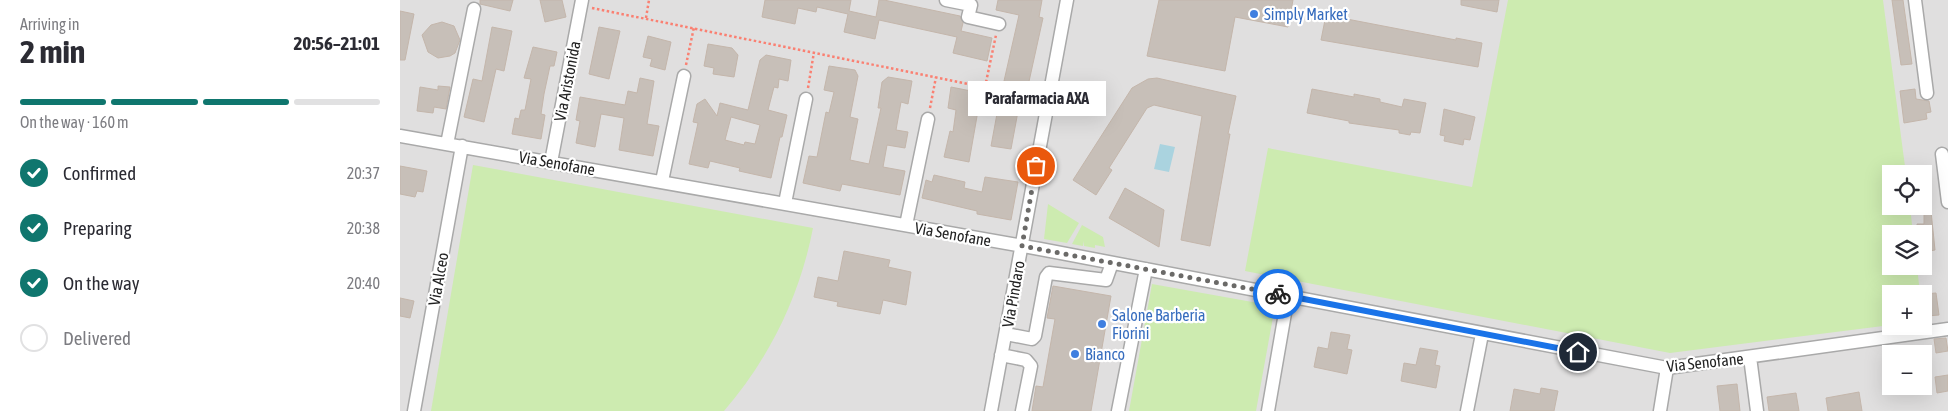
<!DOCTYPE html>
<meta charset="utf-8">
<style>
:root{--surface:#fff;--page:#f7f7f7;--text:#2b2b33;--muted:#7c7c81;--line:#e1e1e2;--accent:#0f766e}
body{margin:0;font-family:"Asap Condensed",sans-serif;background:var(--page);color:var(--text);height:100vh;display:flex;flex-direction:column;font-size:19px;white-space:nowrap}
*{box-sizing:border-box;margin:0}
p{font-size:16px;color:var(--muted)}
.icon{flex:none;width:28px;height:28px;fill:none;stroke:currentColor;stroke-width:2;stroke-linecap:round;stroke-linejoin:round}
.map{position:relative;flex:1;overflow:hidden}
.details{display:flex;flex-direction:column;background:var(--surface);width:400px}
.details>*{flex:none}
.tools{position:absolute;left:1482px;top:165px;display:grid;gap:10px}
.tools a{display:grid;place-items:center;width:50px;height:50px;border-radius:0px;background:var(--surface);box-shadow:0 5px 20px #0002;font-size:25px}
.pin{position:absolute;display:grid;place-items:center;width:42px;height:42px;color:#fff;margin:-21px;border:2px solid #fff;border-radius:50%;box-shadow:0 1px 5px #0007}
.courier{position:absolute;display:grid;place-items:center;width:50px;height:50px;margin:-25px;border:4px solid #1a73e8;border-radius:50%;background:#fff;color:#222;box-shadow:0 1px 6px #0007}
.bubble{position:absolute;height:35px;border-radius:0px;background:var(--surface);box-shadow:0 5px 20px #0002;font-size:16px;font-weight:700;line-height:35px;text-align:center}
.summary em{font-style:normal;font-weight:700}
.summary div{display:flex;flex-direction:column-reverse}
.summary{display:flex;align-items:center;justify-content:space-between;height:85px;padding:0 20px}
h1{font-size:32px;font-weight:700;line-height:38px}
.bar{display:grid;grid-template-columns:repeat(4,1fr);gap:8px 5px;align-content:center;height:60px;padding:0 20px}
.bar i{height:6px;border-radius:4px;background:var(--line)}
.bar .on{background:var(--accent)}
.bar p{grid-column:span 4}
ol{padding:0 20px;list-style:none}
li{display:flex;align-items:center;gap:15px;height:55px}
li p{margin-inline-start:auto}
li .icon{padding:5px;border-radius:50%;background:var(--accent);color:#fff;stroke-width:4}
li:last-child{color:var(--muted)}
li i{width:28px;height:28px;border:2px solid var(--line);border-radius:50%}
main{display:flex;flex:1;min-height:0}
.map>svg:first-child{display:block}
.residential{fill:#e0dfdf;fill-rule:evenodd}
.grass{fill:#cdebb0}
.water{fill:#aad3df}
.building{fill:#c7bfb8;stroke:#c4b6ab;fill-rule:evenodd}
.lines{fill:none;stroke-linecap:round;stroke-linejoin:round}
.minor-casing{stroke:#a9a9a9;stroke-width:15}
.path{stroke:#fa8072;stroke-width:2.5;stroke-dasharray:2.5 2.5;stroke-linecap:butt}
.minor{stroke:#fff;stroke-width:12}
.done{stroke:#6b6a68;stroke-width:5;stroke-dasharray:0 9}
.route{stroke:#1a73e8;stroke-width:6}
.shop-dot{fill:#3f7fe0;stroke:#fff;stroke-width:2}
.labels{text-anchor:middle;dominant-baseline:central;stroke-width:4.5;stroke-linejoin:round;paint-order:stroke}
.shop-label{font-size:16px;fill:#366cbe;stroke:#fff;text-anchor:start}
.street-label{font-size:16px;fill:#222;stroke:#fff}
</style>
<main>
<section class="details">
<div class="summary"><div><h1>2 min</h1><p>Arriving in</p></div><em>20:56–21:01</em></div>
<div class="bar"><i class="on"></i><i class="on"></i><i class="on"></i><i></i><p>On the way · 160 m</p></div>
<ol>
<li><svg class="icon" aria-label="check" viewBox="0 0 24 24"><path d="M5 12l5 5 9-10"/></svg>Confirmed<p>20:37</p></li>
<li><svg class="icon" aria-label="check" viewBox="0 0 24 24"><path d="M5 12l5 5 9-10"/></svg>Preparing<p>20:38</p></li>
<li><svg class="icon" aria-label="check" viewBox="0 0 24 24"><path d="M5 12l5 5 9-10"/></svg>On the way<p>20:40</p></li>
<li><i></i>Delivered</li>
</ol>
</section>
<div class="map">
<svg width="1548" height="411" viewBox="0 0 1548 411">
<rect width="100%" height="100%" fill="#f2efe9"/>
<!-- residential -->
<path class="residential" d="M0 0H1548V411H0ZM1491 174H1524V206H1491ZM1491 234H1524V266H1491ZM1491 294H1524V326H1491ZM1491 354H1524V386H1491Z"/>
<!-- grass -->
<path class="grass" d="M1108 0H1483L1506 174H1491V206H1510L1513 234H1491V266H1517L1520 294H1491V325L1270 353 845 271 868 148 1072 187Z
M73 165 413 228C400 296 369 359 324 411H31Z
M648 204 679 223 667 243 644 239Z
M682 225 703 237 705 247 695 245V248L684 246V241L683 246 672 244Z
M752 284 875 306 856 411H729Z"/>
<!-- water -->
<path class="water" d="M760 144 775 147 769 172 754 169Z"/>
<!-- building -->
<path class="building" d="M80 0H113L110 11 80 4Z
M140 0H162L166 17 145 22Z
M365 0H451L449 11 476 17 479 0H484L560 16 563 23 561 31 592 38 587 61 553 53 557 37 479 20 475 39 444 32 448 14 417 7 416 12 398 8 395 24 362 17Z
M598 0H642L639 17 643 18 628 86 604 81 619 15 596 10Z
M759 0H893L888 27 835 17 825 71 747 56Z
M1061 0H1099L1097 12 1061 5Z
M1492 0H1503L1512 64 1501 65Z
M0 11 14 14 5 60H0Z
M926 15 1056 40V38L1082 43 1078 67 921 40Z
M42 22 54 26 60 40 55 53 50 56 38 58 28 52 22 35 31 25Z
M92 27 112 31 104 71 96 69 84 122 64 117 73 79 82 81Z
M199 27 220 31 209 79 189 74Z
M248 36 271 42 265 70 250 66 252 59 243 57Z
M308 44 332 48 338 55 334 77 313 74 314 68 304 66Z
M133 47 157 52 154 66H150L144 94 141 114 145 115 141 139 112 134 115 118 119 119 121 110H125L131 79 124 78Z
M366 55 391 60 388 81 379 79 378 88 374 87 368 110 387 115 382 137H380L371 178 339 171 340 168 310 161 308 168 289 164 298 123 293 122 297 104 305 99 317 116 320 103 348 110 360 60ZM331 117 360 125 355 144 345 142 344 145 325 140Z
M429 66 455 70 458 76 450 117 458 119 450 160 469 164 481 108H478L482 82 488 77 512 81 508 104 501 102 496 130 508 132 505 148 487 145 483 167 505 171 500 195 442 184 440 191 403 183 409 156 417 157 426 112 429 113 434 92 424 90Z
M240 78 254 81 247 124 259 126 253 156 219 150 224 118 201 114 195 147 176 143 180 121 176 120 180 97 225 105 228 91 237 93Z
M757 78 836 96 828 134H830L810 246 781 240 802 116 754 105 747 108 709 168 712 170 696 195 673 180 732 88 748 79Z
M38 86 50 87 46 109 34 107 33 113 17 111 20 87 38 90Z
M551 87 576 92 580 99 569 162 544 157 550 131 553 132 556 110 548 108Z
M912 89 954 97V94L980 99V102L1002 107 1004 99 1026 103 1020 133 1011 132 1010 135 999 133V130L949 123V121L907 113Z
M1515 89 1516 99 1529 101 1531 112 1526 113 1527 119 1504 123 1500 91Z
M599 103 619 106 611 149 591 146Z
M1044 109 1075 117 1070 140 1064 139 1063 145 1044 141 1045 136 1040 135Z
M0 166 27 171 23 192 17 191 15 197 0 194Z
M534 175 565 182 564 188 582 192 585 177 618 182 611 220 577 214V211L522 198 526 180 532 182Z
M725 188 764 210 759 247 709 218Z
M1524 211H1531L1535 250 1524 252V234H1518L1517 224H1524Z
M444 251 490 260 488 267 511 272 506 305 483 300 480 314 437 306 438 302 414 297 418 277 438 281Z
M653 286 711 296 691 411H632L636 386 643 387 655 319 647 318Z
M1536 293 1539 315 1527 316 1524 294Z
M0 298 14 301 10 318 0 316Z
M931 332 950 335 947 349 952 350 947 374 914 367 918 347 928 349Z
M1546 338 1548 351 1536 353 1534 339Z
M1020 348 1038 351 1035 365 1040 366 1036 388 1001 381 1004 363 1016 365Z
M1548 375V391L1537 393 1535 377Z
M1337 384 1340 411H1320L1317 386Z
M1141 388 1158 391 1154 411H1110L1114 389 1140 394Z
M1459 392 1462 411H1428L1426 398Z
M1396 393 1399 411H1369L1367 397Z"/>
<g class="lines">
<defs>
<path id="minor" d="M546 0 571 5 568 17 599 24
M1515 0 1527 93
M0 136 640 249 1267 368 1548 329
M47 144 74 9
M1542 154 1548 202
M151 162 182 0
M262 181 284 76
M385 203 406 99
M506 225 528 119
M606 334 632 339 635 336 646 277 649 273 706 280 712 263
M601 355 626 360 631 366 622 411
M1350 357 1357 411
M14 411 62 146
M591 411 667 0
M718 411 746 269
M868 411 888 296
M1067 411 1082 334
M1260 411 1267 368"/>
</defs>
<!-- minor casing -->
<use href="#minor" class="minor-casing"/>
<!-- path -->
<path class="path" d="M192 8 638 98
M246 18 249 0
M286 65 294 27
M585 87 596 35
M408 88 414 52
M530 108 536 77"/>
<!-- minor -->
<use href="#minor" class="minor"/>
</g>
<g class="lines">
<!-- done -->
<path class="done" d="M636 166 622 246 878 294"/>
<!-- route -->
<path class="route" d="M878 294 1178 352"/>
</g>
<!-- markers -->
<g class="shop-dot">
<circle cx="854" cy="14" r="5"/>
<circle cx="702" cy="324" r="5"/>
<circle cx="675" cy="354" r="5"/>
</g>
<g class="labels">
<!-- shop labels -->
<g class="shop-label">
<text x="864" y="14">Simply Market</text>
<text x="712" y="315">Salone Barberia<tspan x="712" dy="18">Fiorini</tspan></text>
<text x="685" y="354">Bianco</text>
</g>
<!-- street labels -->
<g class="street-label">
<text transform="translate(167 81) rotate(-79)">Via Aristonida</text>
<text transform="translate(157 163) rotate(10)">Via Senofane</text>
<text transform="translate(553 234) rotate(10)">Via Senofane</text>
<text transform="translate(38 279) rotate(-80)">Via Alceo</text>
<text transform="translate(613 294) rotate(-80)">Via Pindaro</text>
<text transform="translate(1305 362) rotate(-6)">Via Senofane</text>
</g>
</g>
</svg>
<div class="tools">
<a><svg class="icon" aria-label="locate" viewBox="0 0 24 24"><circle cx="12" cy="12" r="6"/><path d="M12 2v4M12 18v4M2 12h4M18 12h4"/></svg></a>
<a><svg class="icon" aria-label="layers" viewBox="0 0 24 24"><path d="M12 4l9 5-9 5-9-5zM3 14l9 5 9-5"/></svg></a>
<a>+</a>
<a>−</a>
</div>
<div class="pin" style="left:636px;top:166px;background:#ea580c"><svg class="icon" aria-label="bag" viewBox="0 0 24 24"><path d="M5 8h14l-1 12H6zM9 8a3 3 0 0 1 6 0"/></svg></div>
<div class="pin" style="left:1178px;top:352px;background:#1f2937"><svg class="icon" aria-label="home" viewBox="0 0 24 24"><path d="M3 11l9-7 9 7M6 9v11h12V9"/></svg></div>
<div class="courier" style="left:878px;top:294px"><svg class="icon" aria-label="bike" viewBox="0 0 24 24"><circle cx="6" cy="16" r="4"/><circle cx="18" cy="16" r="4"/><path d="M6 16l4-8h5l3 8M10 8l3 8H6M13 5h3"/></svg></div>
<div class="bubble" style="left:568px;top:81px;width:138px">Parafarmacia AXA</div>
</div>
</main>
